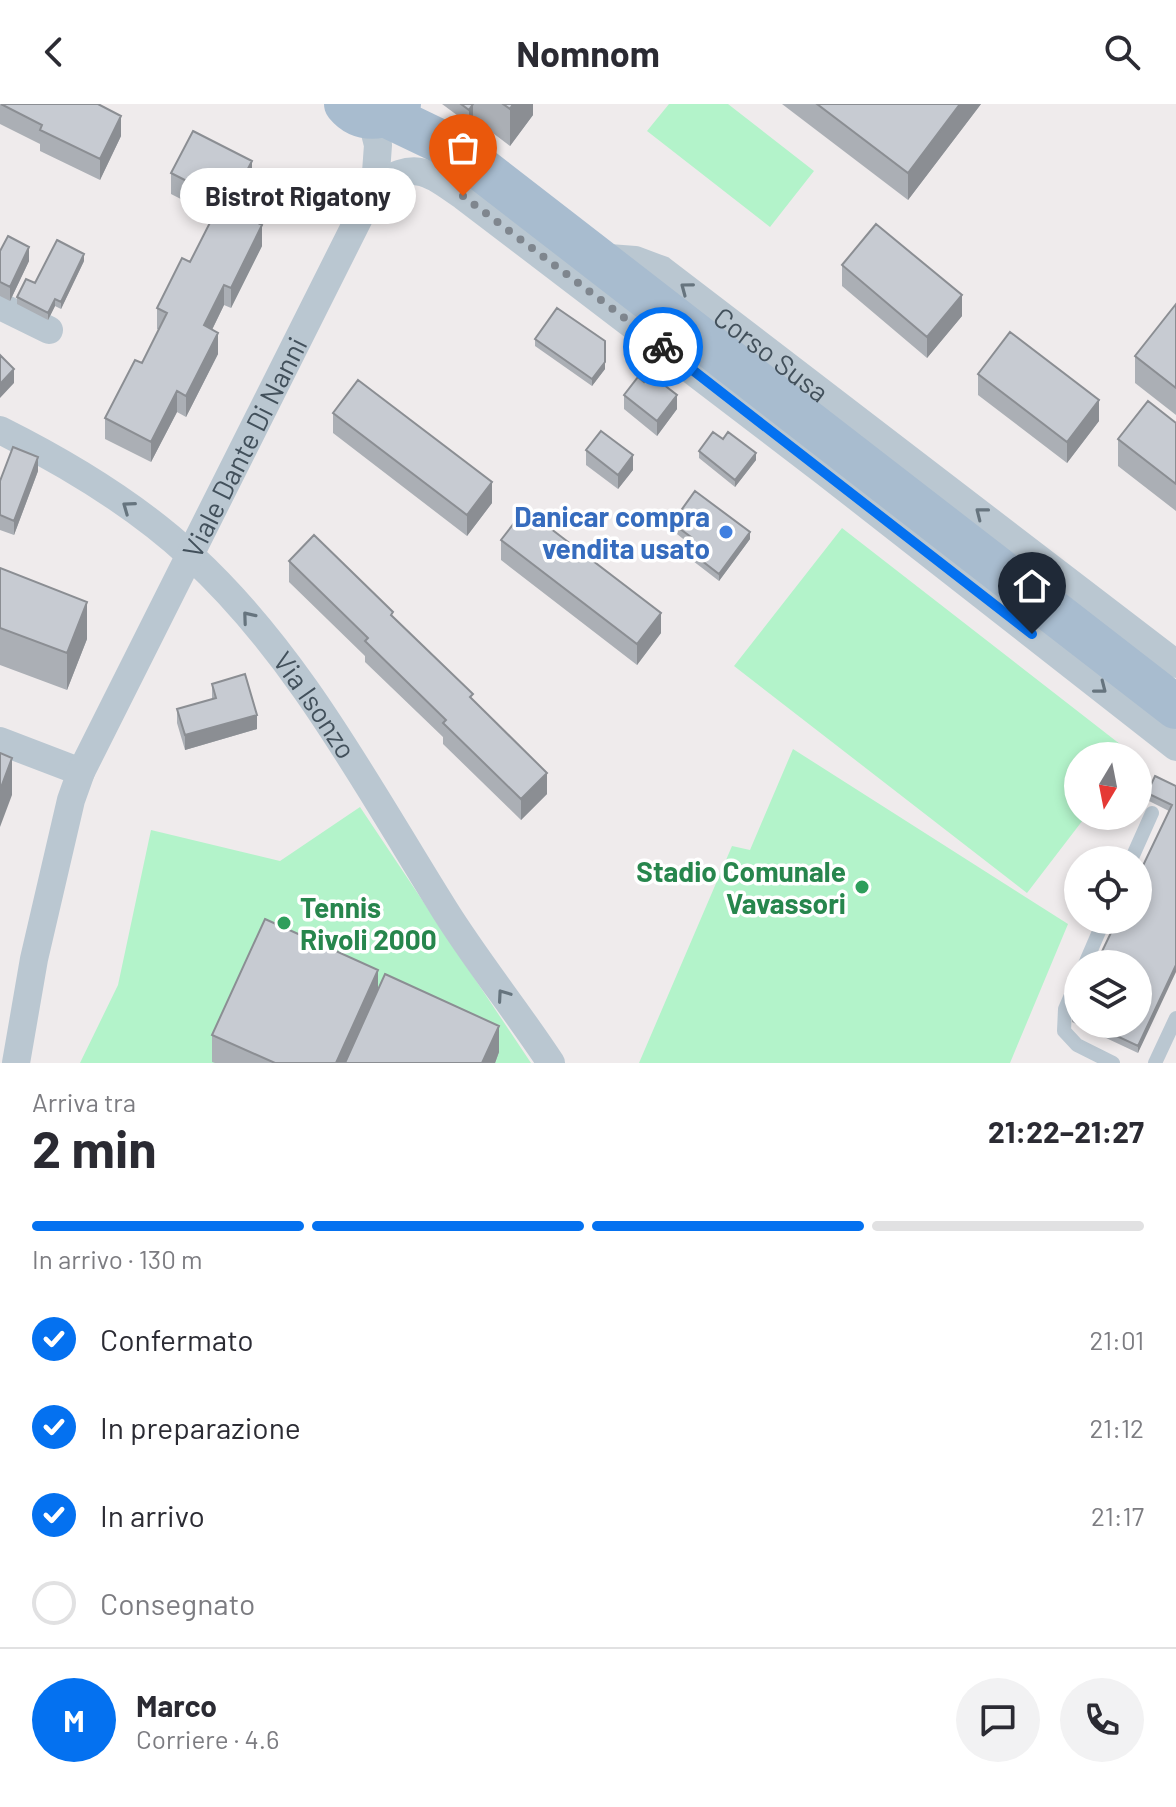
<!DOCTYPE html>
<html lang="it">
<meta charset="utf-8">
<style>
:root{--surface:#fff;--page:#f2f2f3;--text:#2b2b33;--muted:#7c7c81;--line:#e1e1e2;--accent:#0471f0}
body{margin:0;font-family:Barlow,sans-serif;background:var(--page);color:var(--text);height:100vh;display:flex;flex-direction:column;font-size:30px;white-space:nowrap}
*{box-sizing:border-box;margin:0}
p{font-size:26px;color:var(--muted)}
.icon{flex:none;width:44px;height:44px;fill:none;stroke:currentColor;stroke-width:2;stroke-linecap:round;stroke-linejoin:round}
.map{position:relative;height:959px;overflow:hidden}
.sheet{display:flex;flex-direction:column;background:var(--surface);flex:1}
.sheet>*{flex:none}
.needle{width:52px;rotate:190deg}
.controls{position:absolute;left:1064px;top:638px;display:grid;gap:16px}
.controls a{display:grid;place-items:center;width:88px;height:88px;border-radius:50%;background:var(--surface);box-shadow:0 4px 12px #0003;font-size:40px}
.pin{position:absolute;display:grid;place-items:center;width:68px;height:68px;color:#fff;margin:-82px -34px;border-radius:50% 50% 50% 0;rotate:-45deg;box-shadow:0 0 8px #0007}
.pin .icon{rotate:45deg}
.courier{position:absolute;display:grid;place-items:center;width:80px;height:80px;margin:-40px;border:6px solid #0471f0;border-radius:50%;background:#fff;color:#222;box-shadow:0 2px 10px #0007}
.bubble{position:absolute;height:56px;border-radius:28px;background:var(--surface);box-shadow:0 4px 12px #0003;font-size:26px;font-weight:700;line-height:56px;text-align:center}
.overview em{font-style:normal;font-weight:700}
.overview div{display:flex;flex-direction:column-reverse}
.overview{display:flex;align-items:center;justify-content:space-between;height:136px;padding:0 32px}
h1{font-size:52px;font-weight:700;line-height:60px}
.bar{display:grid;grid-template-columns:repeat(4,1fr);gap:12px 8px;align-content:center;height:96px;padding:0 32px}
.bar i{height:10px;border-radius:6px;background:var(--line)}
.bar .current{background:var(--accent)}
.bar p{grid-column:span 4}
.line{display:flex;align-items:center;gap:20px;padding:0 32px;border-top:2px solid var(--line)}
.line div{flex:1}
.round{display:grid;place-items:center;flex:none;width:84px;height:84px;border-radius:42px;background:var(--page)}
ol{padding:0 32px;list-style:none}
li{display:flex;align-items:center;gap:24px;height:88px}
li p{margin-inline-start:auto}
li .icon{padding:8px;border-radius:50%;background:var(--accent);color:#fff;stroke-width:4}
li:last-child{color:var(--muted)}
li i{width:44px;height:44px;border:4px solid var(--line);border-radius:50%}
header{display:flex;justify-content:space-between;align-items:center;height:104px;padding:0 32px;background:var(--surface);font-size:36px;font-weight:700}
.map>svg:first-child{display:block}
.green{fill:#b3f3ca}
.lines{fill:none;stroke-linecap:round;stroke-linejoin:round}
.service{stroke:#bac7d1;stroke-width:14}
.minor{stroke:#bac7d1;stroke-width:28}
.primary{stroke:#a8bccf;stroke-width:44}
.wall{fill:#abafb5}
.shaded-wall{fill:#8b8e93}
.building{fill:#c7cbd2;stroke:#8b8e93;stroke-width:2}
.oneway{stroke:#66747e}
.done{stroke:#7f868e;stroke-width:8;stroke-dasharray:0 14.4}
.route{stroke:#0471f0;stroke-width:10}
.shop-dot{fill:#3f7fe0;stroke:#fff;stroke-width:3}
.leisure-dot{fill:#2e9e5b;stroke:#fff;stroke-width:3}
.labels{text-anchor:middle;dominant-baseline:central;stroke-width:7;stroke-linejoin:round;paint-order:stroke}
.street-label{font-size:28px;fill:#42505b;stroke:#fff}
.shop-label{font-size:28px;font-weight:bold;fill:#366cbe;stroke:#fff;text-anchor:end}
.leisure-label{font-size:28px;font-weight:bold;fill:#27864d;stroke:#fff;text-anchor:end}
</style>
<header><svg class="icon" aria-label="back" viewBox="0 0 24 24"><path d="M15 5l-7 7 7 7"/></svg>Nomnom<svg class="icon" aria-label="search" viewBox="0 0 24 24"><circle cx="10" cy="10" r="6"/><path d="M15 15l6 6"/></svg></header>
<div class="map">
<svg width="1176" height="959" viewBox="0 0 1176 959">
<rect width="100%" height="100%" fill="#efebec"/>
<!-- green -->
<path class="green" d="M669 0H728L814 67 770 123 647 27Z
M842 424 1134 651 1078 652V712H1086L1027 789 734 562Z
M793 645 1068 820 1010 959H639L732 742 750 746Z
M360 703 531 959H80L118 881 151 726 280 757Z"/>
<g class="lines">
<!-- service -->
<path class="service" d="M1131 756 1152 709
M1085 860 1104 816
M1078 875 1065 905 1064 927 1077 941 1113 959
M1155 959 1176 914"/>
<!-- minor -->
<g class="minor">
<path d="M375 82C417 57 425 66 463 92L826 369 1176 643"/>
<path id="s1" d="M596 153 635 156 662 166 1176 560"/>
<path d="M0 202 49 226"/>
<path id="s2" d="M0 326C68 360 135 400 191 452 298 550 368 684 444 805 477 858 517 907 551 959"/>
<path d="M0 637 81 668"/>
<path id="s3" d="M16 959 34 855 71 696 81 668 375 82 378 41 371 13"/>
</g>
<!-- primary -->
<path class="primary" d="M346 0C360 17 384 17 399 0
M385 11 454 44 1176 603"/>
</g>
<!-- wall -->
<path class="wall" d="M0 0 121 32 100 76 40 47V40L0 20Z
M442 0H533V11L510 42 473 14 469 20Z
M782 0H981L908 96Z
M171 69 252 77 240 102V109L262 142 231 204 224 201 212 226 218 250 186 313 177 308 151 358 105 335V314L142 259 159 226 157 225V204L190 158 214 112 171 90Z
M0 147 29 157 10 197 0 192Z
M84 157 61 205 55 202 48 216 17 200V193L35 179Z
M842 161 962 212 927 254 842 182Z
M1176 200V311L1135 279V252Z
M535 235 605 237V265L592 282 535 242Z
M978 270 1099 317 1067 359 978 291Z
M644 278 677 305 657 332 624 305V291Z
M333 309 492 399 467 432 333 329Z
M1176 319V407L1118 362V335Z
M586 346 633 366 618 385 586 361Z
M699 347 756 356 735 383 699 354Z
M38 367 14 431 0 426V377Z
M672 419 750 435 719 477 684 450V443L687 438 672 426Z
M501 436 661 529 637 561 501 456Z
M289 457 393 513 473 596 547 690 521 716 443 640V633L365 558V552L289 478Z
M0 464 87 535 67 586 0 561Z
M212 580 257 625 185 646 177 619V605L212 595Z
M1176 682 1138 949 1072 918V911L1078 898V920H1138L1169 707 1147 696V689Z
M378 886 499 948 495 959H215L212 958V931Z"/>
<!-- shaded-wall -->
<path class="shaded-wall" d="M473 0V14L469 20V6Z
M513 0H533V11L510 42V5Z
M960 0H981L908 96V69Z
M121 12V32L100 76V55Z
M252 57V77L240 102V123L231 97Z
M262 121V142L231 204V184Z
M29 143V157L10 197V183Z
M84 150V157L61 205V198Z
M224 181V201L204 242V221Z
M962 191V212L927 254V233Z
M55 195V202L48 216V209Z
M218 229V250L186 313V292Z
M605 258V265L592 282V275Z
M14 265V279L0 294V280Z
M177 287V308L151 358V338Z
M677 291V305L657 332V317Z
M1099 296V317L1067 359V338Z
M756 349V356L735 383V376Z
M633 351V366L618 385V371Z
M38 353V367L14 431V417Z
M492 378V399L467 432V411Z
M750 428V435L719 477V470Z
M87 498V535L67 586V549Z
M661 509V529L637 561V540Z
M257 611V625L185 646V631Z
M12 654V691L0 723V686Z
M547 669V690L521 716V695Z
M1176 861V868L1138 949V942Z
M378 866V893L348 959H336Z
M499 922V948L495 959H482Z"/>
<!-- building -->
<path class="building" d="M1 0H98L121 12 100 55 40 26 42 21Z
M461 0H473L469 6Z
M503 0H513L510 5Z
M817 0H960L908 69Z
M193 27 252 57 231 97 240 102 236 108 262 121 231 184 224 181 204 221 218 229 186 292 177 287 151 338 105 314 135 256 142 259 167 209 157 204 182 154 190 158 222 95 171 69Z
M876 120 962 191 927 233 842 161Z
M8 132 29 143 10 183 0 178V147Z
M57 136 84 150 61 198 55 195 48 209 17 193 26 175 35 179Z
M1176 200V284L1135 252Z
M557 204 605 237V258L592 275 535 235Z
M1010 228 1099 296 1067 338 978 270Z
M0 251 14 265 0 280Z
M650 270 677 291 657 317 624 291 638 273 644 278Z
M358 276 492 378 467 411 333 309Z
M1148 297 1176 319V380L1118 335Z
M601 327 633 351 618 371 586 346Z
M713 328 723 335 728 328 756 349 735 376 699 347Z
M13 343 38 353 14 417 0 411V377Z
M695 387 750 428 719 470 684 443 691 433 672 419Z
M525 405 661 509 637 540 501 436Z
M314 431 393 508 391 511 473 590 470 593 547 669 521 695 443 619 446 616 365 537 368 534 289 457Z
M0 464 87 498 67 549 0 524Z
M245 570 257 611 185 631 177 605 216 594 212 580Z
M0 649 12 654 0 686Z
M1155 672 1176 682V861L1138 942 1091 920H1138V860H1096L1117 816H1138V772L1172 701 1147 689Z
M265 815 378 866 336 959H275L212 931Z
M385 870 499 922 482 959H345Z
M1078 898V914L1072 911Z"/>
<!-- one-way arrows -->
<defs><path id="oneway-chevron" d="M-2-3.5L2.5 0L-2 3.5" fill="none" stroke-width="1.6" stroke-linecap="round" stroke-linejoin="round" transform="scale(2)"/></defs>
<g class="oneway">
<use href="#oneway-chevron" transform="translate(686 184) rotate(-143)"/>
<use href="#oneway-chevron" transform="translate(128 403) rotate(-144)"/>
<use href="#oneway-chevron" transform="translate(981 409) rotate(-142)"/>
<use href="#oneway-chevron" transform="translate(248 513) rotate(-130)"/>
<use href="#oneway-chevron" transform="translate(1101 584) rotate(38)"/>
<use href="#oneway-chevron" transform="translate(503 891) rotate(-125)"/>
</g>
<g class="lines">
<!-- done -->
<path class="done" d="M463 92 663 243"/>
<!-- route -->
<path class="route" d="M663 243 1032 530"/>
</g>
<!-- markers -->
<circle class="shop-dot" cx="726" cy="428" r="8"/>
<g class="leisure-dot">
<circle cx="862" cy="783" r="8"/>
<circle cx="284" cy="819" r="8"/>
</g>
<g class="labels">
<!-- street labels -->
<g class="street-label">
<text stroke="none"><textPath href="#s1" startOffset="206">Corso Susa</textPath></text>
<text stroke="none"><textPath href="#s3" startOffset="662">Viale Dante Di Nanni</textPath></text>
<text stroke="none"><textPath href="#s2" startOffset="424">Via Isonzo</textPath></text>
</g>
<!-- shop labels -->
<g class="shop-label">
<text x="710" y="412">Danicar compra<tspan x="710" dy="32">vendita usato</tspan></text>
</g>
<!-- leisure labels -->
<g class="leisure-label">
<text x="846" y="767">Stadio Comunale<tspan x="846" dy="32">Vavassori</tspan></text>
<text x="300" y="803" text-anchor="start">Tennis<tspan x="300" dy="32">Rivoli 2000</tspan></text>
</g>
</g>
</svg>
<div class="controls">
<a><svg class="needle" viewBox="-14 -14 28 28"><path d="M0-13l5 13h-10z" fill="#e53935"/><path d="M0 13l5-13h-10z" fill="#7c7c81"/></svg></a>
<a><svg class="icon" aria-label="locate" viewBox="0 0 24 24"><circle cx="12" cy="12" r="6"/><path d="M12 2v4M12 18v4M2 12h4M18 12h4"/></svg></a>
<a><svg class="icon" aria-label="layers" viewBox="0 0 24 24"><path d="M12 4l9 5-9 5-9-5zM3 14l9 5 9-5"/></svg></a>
</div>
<div class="pin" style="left:463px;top:92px;background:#ea580c"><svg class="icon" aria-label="bag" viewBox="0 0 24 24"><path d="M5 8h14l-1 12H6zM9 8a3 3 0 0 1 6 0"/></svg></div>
<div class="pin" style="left:1032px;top:530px;background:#1f2937"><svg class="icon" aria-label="home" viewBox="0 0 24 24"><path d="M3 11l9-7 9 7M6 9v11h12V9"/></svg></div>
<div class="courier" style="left:663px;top:243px"><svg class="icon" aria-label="bike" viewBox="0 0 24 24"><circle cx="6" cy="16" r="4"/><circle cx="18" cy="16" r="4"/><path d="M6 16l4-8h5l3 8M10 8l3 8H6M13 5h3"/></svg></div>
<div class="bubble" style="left:180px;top:64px;width:236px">Bistrot Rigatony</div>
</div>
<section class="sheet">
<div class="overview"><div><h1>2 min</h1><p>Arriva tra</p></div><em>21:22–21:27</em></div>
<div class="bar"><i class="current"></i><i class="current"></i><i class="current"></i><i></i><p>In arrivo · 130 m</p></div>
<ol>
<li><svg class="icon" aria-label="check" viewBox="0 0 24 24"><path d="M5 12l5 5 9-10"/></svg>Confermato<p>21:01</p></li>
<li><svg class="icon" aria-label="check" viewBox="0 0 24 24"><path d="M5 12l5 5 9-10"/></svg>In preparazione<p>21:12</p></li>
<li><svg class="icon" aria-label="check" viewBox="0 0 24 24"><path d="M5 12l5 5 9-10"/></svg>In arrivo<p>21:17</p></li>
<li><i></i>Consegnato</li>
</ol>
<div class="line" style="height:144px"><b class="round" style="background:var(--accent);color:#fff">M</b><div><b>Marco</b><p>Corriere · 4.6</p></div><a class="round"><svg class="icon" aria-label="chat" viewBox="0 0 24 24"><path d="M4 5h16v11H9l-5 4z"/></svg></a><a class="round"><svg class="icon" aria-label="phone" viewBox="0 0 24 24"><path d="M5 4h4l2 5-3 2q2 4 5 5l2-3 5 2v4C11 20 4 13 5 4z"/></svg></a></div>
</section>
